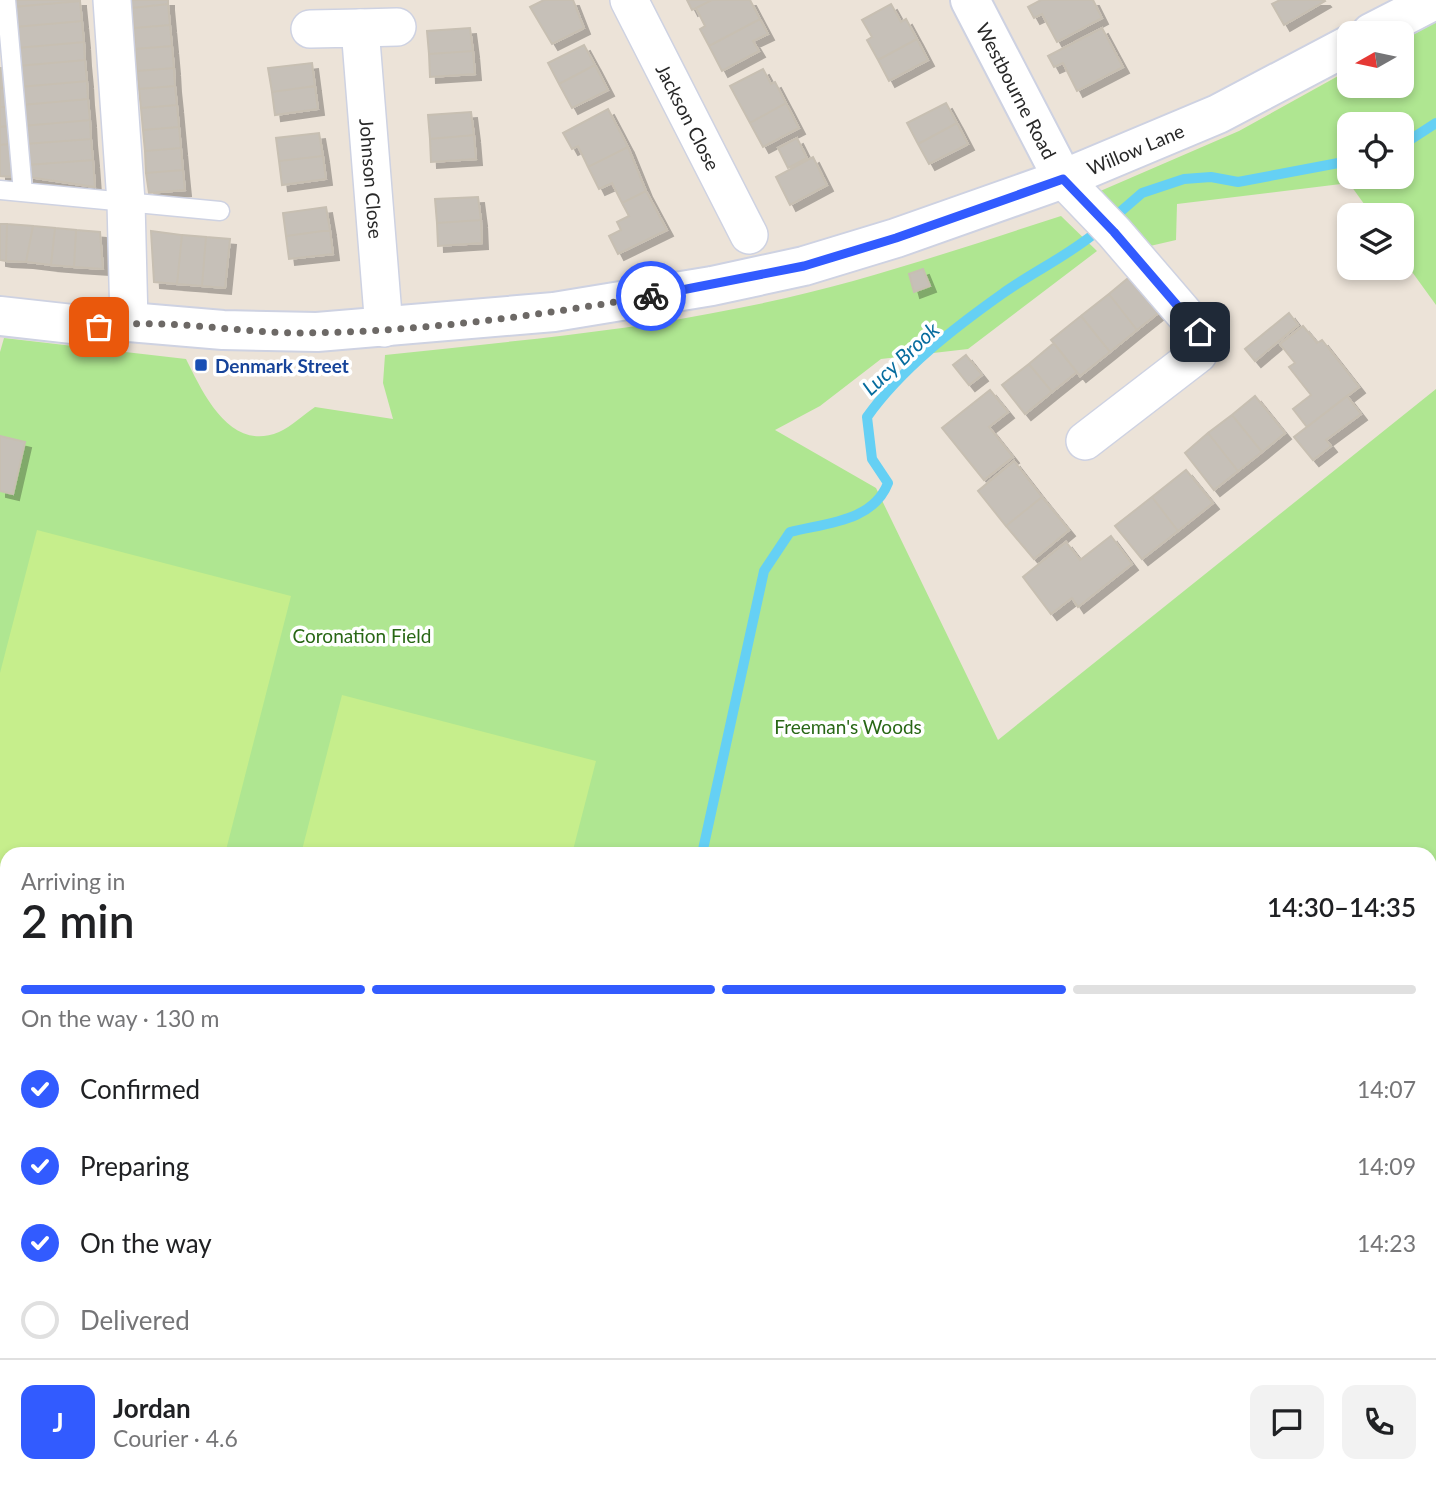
<!DOCTYPE html>
<meta charset="utf-8">
<style>
:root{--surface:#fff;--page:#f2f2f2;--text:#202124;--muted:#757577;--line:#e0e0e0;--accent:#325bff}
body{margin:0;font-family:Lato,sans-serif;background:var(--page);color:var(--text);height:100vh;display:flex;flex-direction:column;font-size:26px;white-space:nowrap}
*{box-sizing:border-box;margin:0}
p{font-size:23px;color:var(--muted)}
.icon{flex:none;width:38px;height:38px;fill:none;stroke:currentColor;stroke-width:2;stroke-linecap:round;stroke-linejoin:round}
.map{position:relative;flex:1;overflow:hidden}
.side{position:absolute;left:0px;top:847px;width:1437px;height:651px;display:flex;flex-direction:column;background:var(--surface);border-radius:21px 21px 0 0;box-shadow:0 4px 10px #0003}
.side>*{flex:none}
.needle{width:46px;rotate:261deg}
.buttons{position:absolute;left:1337px;top:21px;display:grid;gap:14px}
.buttons a{display:grid;place-items:center;width:77px;height:77px;border-radius:14px;background:var(--surface);box-shadow:0 4px 10px #0003;font-size:35px}
.pin{position:absolute;display:grid;place-items:center;width:60px;height:60px;color:#fff;margin:-30px;border-radius:14px;box-shadow:0 4px 10px #0006}
.courier{position:absolute;display:grid;place-items:center;width:70px;height:70px;margin:-35px;border:5px solid #325bff;border-radius:50%;background:#fff;color:#222;box-shadow:0 2px 9px #0007}
.head em{font-style:normal;font-weight:600}
.head div{display:flex;flex-direction:column-reverse}
.head{display:flex;align-items:center;justify-content:space-between;height:119px;padding:0 21px}
h1{font-size:46px;font-weight:600;line-height:52px}
.bar{display:grid;grid-template-columns:repeat(4,1fr);gap:10px 7px;align-content:center;height:84px;padding:0 21px}
.bar i{height:9px;border-radius:5px;background:var(--line)}
.bar .on{background:var(--accent)}
.bar p{grid-column:span 4}
.line{display:flex;align-items:center;gap:18px;padding:0 21px;border-top:2px solid var(--line)}
.line div{flex:1}
.round{display:grid;place-items:center;flex:none;width:74px;height:74px;border-radius:14px;background:var(--page)}
ol{padding:0 21px;list-style:none}
li{display:flex;align-items:center;gap:21px;height:77px}
li p{margin-inline-start:auto}
li .icon{padding:7px;border-radius:50%;background:var(--accent);color:#fff;stroke-width:4}
li:last-child{color:var(--muted)}
li i{width:38px;height:38px;border:4px solid var(--line);border-radius:50%}
.map>svg:first-child{display:block}
.green{fill:#afe691;fill-rule:evenodd}
.pitch{fill:#c6ee8c}
.lines{fill:none;stroke-linecap:round;stroke-linejoin:round}
.stream{stroke:#65d0f4;stroke-width:10}
.building{fill:#c6c0b8;stroke:#c7bfb2;stroke-width:2;filter:url(#shadow)}
.lane-casing{stroke:#ced2e2;stroke-width:21}
.street-casing{stroke:#ced2e2;stroke-width:40}
.secondary-casing{stroke:#ced2e2;stroke-width:42}
.lane{stroke:#fff;stroke-width:18}
.street{stroke:#fff;stroke-width:37}
.secondary{stroke:#fff;stroke-width:38}
.done{stroke:#6d6966;stroke-width:7;stroke-dasharray:0 12.6}
.route{stroke:#325bff;stroke-width:9}
.transit-dot{fill:#1a4fb4;stroke:#fff;stroke-width:2.5}
.labels{text-anchor:middle;dominant-baseline:central;stroke-width:7;stroke-linejoin:round;paint-order:stroke}
.street-label{font-size:19px;fill:#282828;stroke:#fff}
.transit-label{font-size:19px;font-weight:bold;fill:#164399;stroke:#fff;text-anchor:start}
.park-label{font-size:19px;fill:#286715;stroke:#fff}
.water-label{font-size:21px;font-style:italic;fill:#066c9e;stroke:#fff}
</style>
<div class="map">
<svg width="1436" height="1498" viewBox="0 0 1436 1498">
<defs>
<filter id="shadow"><feDropShadow dx="6" dy="6" stdDeviation="0" flood-color="#0004"/></filter>
</defs>
<rect width="100%" height="100%" fill="#ece3d8"/>
<!-- green -->
<path class="green" d="M1436 22V305L1402 258V215H1372L1349 183 1177 204 1176 240 1150 246 1098 192 1239 131 1349 70V86H1402V41ZM1349 124H1402V177H1349Z
M1061 216 1097 251 968 349 881 359 820 406 775 430 876 488 998 740 1436 389V1498H172L175 1491H1430V854H7V1100L0 1097V352L4 338 186 359C203 393 230 453 279 432 291 427 304 414 315 407L393 419 383 383 385 355C503 342 623 332 739 308 849 287 955 250 1061 216Z"/>
<!-- pitch -->
<path class="pitch" d="M37 530 291 596 225 854H7V1022L0 1020V673Z
M342 695 596 761 572 854H301Z"/>
<g class="lines">
<!-- stream -->
<path class="stream" d="M1402 145 1436 123
M1112 219 1142 193 1184 179 1211 177 1238 182 1349 161
M702 854 764 571 790 532C825 523 873 522 888 483L872 459 867 417C901 369 954 328 1002 294 1034 271 1070 255 1100 229
M1308 1498 1309 1491"/>
</g>
<!-- building -->
<path class="building" d="M13 0H80V1L13 7Z
M131 0H168V4L132 8Z
M544 0H573L584 28 552 44 530 7Z
M687 0H712L692 10Z
M712 0H750L760 19 709 46 700 29 705 26 696 8Z
M1041 0H1093L1102 18 1057 42 1042 14 1034 18 1028 7Z
M1280 0H1324L1325 1 1284 25 1272 4Z
M80 1 82 21 15 27 13 7Z
M168 4 170 25 134 28 132 8Z
M891 4 901 22 906 19 917 39 878 60 867 40 872 37 862 20Z
M760 19 768 34 753 41 759 51 722 71 709 46Z
M82 21 84 42 17 48 15 27Z
M170 25 172 46 135 49 134 28Z
M470 28 473 51 429 54 427 31Z
M1102 28 1123 67 1077 91 1063 63 1054 67 1048 56Z
M917 39 928 60 889 81 878 60Z
M84 42 85 60 18 66 17 48Z
M584 45 595 65 559 84 548 63Z
M172 46 174 68 137 71 135 49Z
M473 51 475 74 430 77 429 54Z
M85 60 87 81 20 87 18 66Z
M312 63 315 86 272 92 268 68Z
M595 65 608 90 572 108 559 84Z
M0 68H4L5 87 0 88Z
M174 68 175 86 139 89 137 71Z
M763 69 771 84 775 82 786 103 750 123 730 86Z
M87 81 88 99 22 105 20 87Z
M175 86 177 105 141 108 139 89Z
M315 86 318 109 275 115 272 92Z
M5 87 7 107H0V88Z
M88 99 90 120 23 126 22 105Z
M786 103 799 128 763 147 750 123Z
M946 103 957 123 918 144 907 123Z
M177 105 179 127 143 130 141 108Z
M0 107H7L8 126 0 127Z
M608 109 628 147 588 167 578 146 572 149 563 133Z
M471 112 474 135 430 139 428 115Z
M90 120 91 139 25 144 23 126Z
M957 123 968 144 929 164 918 144Z
M8 126 9 144 0 145V127Z
M179 127 181 148 145 151 143 130Z
M319 133 323 156 279 161 276 138Z
M474 135 476 159 431 162 430 139Z
M797 138 807 158 788 168 778 148Z
M91 139 93 160 27 165 25 144Z
M9 144 13 177 0 176V145Z
M628 147 646 191 622 203 612 183 599 189 588 167Z
M181 148 183 170 146 173 145 151Z
M323 156 326 179 282 185 279 161Z
M813 157 827 185 790 205 776 177Z
M93 160 95 187 28 177 27 165Z
M183 170 185 190 149 193 146 173Z
M646 191 667 230 618 254 609 236 621 230 617 222 629 216 622 203Z
M478 197 481 220 437 223 435 199Z
M326 207 330 230 286 236 283 213Z
M481 220 482 243 438 246 437 223Z
M0 224H7L6 261 0 260Z
M7 224 33 226 26 262 6 261Z
M33 226 55 228 51 265 26 262Z
M55 228 76 230 74 267 51 265Z
M76 230 100 232 103 269 74 267Z
M330 230 333 254 289 259 286 236Z
M151 231 182 235 177 284 154 282Z
M182 235 206 237 202 286 177 284Z
M206 237 230 239 225 288 202 286Z
M923 269 930 286 914 292 909 274Z
M1133 274 1162 310 1137 330 1109 294Z
M1109 294 1137 330 1110 352 1081 316Z
M1289 313 1298 325 1255 361 1245 349Z
M1081 316 1110 352 1080 376 1051 340Z
M1303 326 1317 343 1322 340 1359 387 1307 427 1293 409 1311 395 1289 367 1295 363 1280 344Z
M1054 343 1077 372 1052 392 1029 364Z
M966 355 982 375 969 385 953 365Z
M1029 364 1052 392 1025 414 1002 385Z
M990 390 1008 412 989 427 1013 457 984 480 942 428Z
M1255 396 1285 433 1262 452 1232 415Z
M1347 396 1361 414 1326 440 1331 446 1313 460 1294 437Z
M1232 415 1262 452 1238 471 1208 433Z
M1208 433 1238 471 1214 490 1185 453Z
M0 436 25 442 13 494 0 491Z
M1014 461 1042 497 1006 526 978 491Z
M1186 470 1213 503 1178 531 1152 497Z
M1042 497 1069 530 1034 559 1006 526Z
M1152 497 1178 531 1142 559 1115 526Z
M1111 536 1132 564 1078 607 1072 598 1051 614 1023 577 1066 542 1080 560Z
M0 1343 7 1346V1491H109L106 1498H0Z"/>
<g class="lines">
<defs>
<path id="lane" d="M6 0 23 192
M0 190 220 211"/>
<g id="street">
<path d="M112 0 126 202 129 322"/>
<path id="s1" d="M629 0 749 235"/>
<path d="M360 28 397 27"/>
<path id="s2" d="M310 29 360 28 384 328"/>
<path d="M1063 179 1114 232 1200 332 1203 345 1198 354 1085 441"/>
<path d="M0 1117 7 1120"/>
</g>
<g id="secondary">
<path id="s3" d="M970 0 1063 179"/>
<path d="M1371 33 1435 0"/>
<path id="s4" d="M0 316 99 327 129 322 223 330 317 332 554 312 712 286 804 266 896 238 1063 179 1218 114 1349 45"/>
</g>
</defs>
<!-- lane casing -->
<use href="#lane" class="lane-casing"/>
<!-- street casing -->
<use href="#street" class="street-casing"/>
<!-- secondary casing -->
<use href="#secondary" class="secondary-casing"/>
<!-- lane -->
<use href="#lane" class="lane"/>
<!-- street -->
<use href="#street" class="street"/>
<!-- secondary -->
<use href="#secondary" class="secondary"/>
</g>
<g class="lines">
<!-- done -->
<path class="done" d="M99 327C164 317 235 333 301 333 418 332 536 316 651 296"/>
<!-- route -->
<path class="route" d="M651 296 804 266 896 238 1063 179 1114 232 1200 332"/>
</g>
<!-- markers -->
<rect class="transit-dot" x="194" y="358" width="14" height="14" rx="3.5"/>
<g class="labels">
<!-- street labels -->
<g class="street-label">
<text stroke="none"><textPath href="#s3" startOffset="102">Westbourne Road</textPath></text>
<text stroke="none"><textPath href="#s1" startOffset="131">Jackson Close</textPath></text>
<text stroke="none"><textPath href="#s4" startOffset="1162">Willow Lane</textPath></text>
<text stroke="none"><textPath href="#s2" startOffset="201">Johnson Close</textPath></text>
</g>
<!-- transit labels -->
<g class="transit-label">
<text x="215" y="365">Denmark Street</text>
</g>
<!-- park labels -->
<g class="park-label">
<text x="362" y="635">Coronation Field</text>
<text x="848" y="726">Freeman's Woods</text>
</g>
<!-- water labels -->
<g class="water-label">
<text transform="translate(900 358) rotate(-43)">Lucy Brook</text>
</g>
</g>
</svg>
<div class="buttons">
<a><svg class="needle" viewBox="-14 -14 28 28"><path d="M0-13l5 13h-10z" fill="#e53935"/><path d="M0 13l5-13h-10z" fill="#757577"/></svg></a>
<a><svg class="icon" aria-label="locate" viewBox="0 0 24 24"><circle cx="12" cy="12" r="6"/><path d="M12 2v4M12 18v4M2 12h4M18 12h4"/></svg></a>
<a><svg class="icon" aria-label="layers" viewBox="0 0 24 24"><path d="M12 4l9 5-9 5-9-5zM3 14l9 5 9-5"/></svg></a>
</div>
<div class="pin" style="left:99px;top:327px;background:#ea580c"><svg class="icon" aria-label="bag" viewBox="0 0 24 24"><path d="M5 8h14l-1 12H6zM9 8a3 3 0 0 1 6 0"/></svg></div>
<div class="pin" style="left:1200px;top:332px;background:#1f2937"><svg class="icon" aria-label="home" viewBox="0 0 24 24"><path d="M3 11l9-7 9 7M6 9v11h12V9"/></svg></div>
<div class="courier" style="left:651px;top:296px"><svg class="icon" aria-label="bike" viewBox="0 0 24 24"><circle cx="6" cy="16" r="4"/><circle cx="18" cy="16" r="4"/><path d="M6 16l4-8h5l3 8M10 8l3 8H6M13 5h3"/></svg></div>
<section class="side">
<div class="head"><div><h1>2 min</h1><p>Arriving in</p></div><em>14:30–14:35</em></div>
<div class="bar"><i class="on"></i><i class="on"></i><i class="on"></i><i></i><p>On the way · 130 m</p></div>
<ol>
<li><svg class="icon" aria-label="check" viewBox="0 0 24 24"><path d="M5 12l5 5 9-10"/></svg>Confirmed<p>14:07</p></li>
<li><svg class="icon" aria-label="check" viewBox="0 0 24 24"><path d="M5 12l5 5 9-10"/></svg>Preparing<p>14:09</p></li>
<li><svg class="icon" aria-label="check" viewBox="0 0 24 24"><path d="M5 12l5 5 9-10"/></svg>On the way<p>14:23</p></li>
<li><i></i>Delivered</li>
</ol>
<div class="line" style="height:126px"><b class="round" style="background:var(--accent);color:#fff">J</b><div><b>Jordan</b><p>Courier · 4.6</p></div><a class="round"><svg class="icon" aria-label="chat" viewBox="0 0 24 24"><path d="M4 5h16v11H9l-5 4z"/></svg></a><a class="round"><svg class="icon" aria-label="phone" viewBox="0 0 24 24"><path d="M5 4h4l2 5-3 2q2 4 5 5l2-3 5 2v4C11 20 4 13 5 4z"/></svg></a></div>
</section>
</div>
